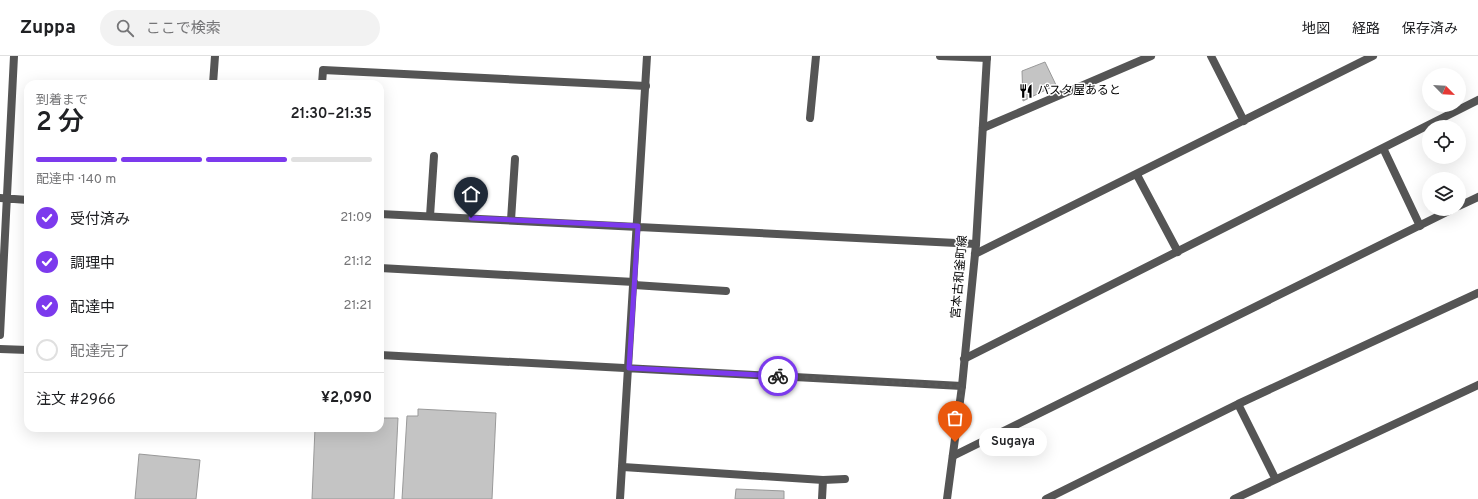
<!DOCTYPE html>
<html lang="ja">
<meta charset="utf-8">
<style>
:root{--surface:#fff;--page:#f2f2f2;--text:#202124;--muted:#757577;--line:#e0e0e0;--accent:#7c3aed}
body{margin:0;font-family:Overpass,"Noto Sans JP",sans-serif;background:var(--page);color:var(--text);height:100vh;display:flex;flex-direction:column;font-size:15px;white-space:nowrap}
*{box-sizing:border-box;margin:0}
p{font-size:13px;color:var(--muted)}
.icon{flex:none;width:22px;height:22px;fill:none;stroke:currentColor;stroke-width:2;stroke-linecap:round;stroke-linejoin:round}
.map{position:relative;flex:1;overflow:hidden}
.details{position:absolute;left:24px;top:24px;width:360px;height:352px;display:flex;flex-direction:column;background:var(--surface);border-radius:12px;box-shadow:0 4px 16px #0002}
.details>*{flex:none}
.needle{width:26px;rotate:114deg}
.buttons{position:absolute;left:1422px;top:12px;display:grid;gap:8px}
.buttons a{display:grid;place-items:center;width:44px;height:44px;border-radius:50%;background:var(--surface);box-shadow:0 4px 16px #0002;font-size:20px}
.pin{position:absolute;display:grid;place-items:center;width:34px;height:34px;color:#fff;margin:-41px -17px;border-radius:50% 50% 50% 0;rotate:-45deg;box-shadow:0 0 4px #0007}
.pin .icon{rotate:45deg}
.courier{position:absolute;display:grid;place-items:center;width:40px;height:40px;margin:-20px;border:3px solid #7c3aed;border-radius:50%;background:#fff;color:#222;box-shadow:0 1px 5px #0007}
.bubble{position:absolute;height:28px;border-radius:14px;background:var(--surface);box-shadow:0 4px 16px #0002;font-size:13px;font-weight:600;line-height:28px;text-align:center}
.headline em{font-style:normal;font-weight:600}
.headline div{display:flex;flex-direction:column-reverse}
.headline{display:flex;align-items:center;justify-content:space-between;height:68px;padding:0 12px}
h1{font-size:26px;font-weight:600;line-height:30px}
.bar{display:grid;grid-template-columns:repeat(4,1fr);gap:6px 4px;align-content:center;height:48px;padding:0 12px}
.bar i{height:5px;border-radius:3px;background:var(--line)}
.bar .selected{background:var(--accent)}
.bar p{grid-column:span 4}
.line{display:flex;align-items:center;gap:10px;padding:0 12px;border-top:1px solid var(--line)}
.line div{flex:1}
ol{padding:0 12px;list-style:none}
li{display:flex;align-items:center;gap:12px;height:44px}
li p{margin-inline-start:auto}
li .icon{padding:4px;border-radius:50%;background:var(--accent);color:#fff;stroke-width:4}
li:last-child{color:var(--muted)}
li i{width:22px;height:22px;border:2px solid var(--line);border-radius:50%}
header{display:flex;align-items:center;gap:24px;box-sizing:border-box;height:56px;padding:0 20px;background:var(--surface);border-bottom:1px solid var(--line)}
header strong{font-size:19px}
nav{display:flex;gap:22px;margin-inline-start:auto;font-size:14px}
.search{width:280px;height:36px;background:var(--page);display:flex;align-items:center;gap:10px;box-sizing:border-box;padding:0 14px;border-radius:22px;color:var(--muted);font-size:15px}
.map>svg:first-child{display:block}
.building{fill:#c4c4c4;stroke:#999}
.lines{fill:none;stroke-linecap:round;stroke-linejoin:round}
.service{stroke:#555;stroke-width:8}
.minor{stroke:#555;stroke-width:8}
.tertiary{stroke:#555;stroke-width:8}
.done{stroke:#595959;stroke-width:4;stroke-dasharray:0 7.2}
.route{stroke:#7c3aed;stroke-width:5}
.labels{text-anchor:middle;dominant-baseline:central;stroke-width:3;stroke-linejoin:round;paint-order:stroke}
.poi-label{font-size:12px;fill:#000;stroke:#fff;text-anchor:start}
.street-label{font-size:12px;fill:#000;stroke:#fff}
</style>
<header>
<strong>Zuppa</strong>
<div class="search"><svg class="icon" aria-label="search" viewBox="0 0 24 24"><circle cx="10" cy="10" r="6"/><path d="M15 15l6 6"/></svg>ここで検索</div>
<nav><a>地図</a><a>経路</a><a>保存済み</a></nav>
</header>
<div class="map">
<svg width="1478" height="443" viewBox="0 0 1478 443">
<rect width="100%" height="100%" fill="#fff"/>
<!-- building -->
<path class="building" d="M1045 6 1056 29 1023 45 1022 15Z
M27 171H28V214H26Z
M418 353 496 357 492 443H402L407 360H418Z
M380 362H398L394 443H312L315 372H380Z
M139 398 200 404 196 443H135Z
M736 433 784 435V443H735Z"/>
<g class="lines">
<!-- service -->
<path class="service" d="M1211 0 1244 65
M213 28 215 0
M322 28 323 14 646 30
M983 72 1151 0
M1383 92 1420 170
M1137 119 1178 196
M430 160 434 100
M511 164 515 103
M975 198 1373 0
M634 229 726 235
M964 303 1478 44
M1238 348 1275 422
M822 443 823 424
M1046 443 1238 348 1478 237
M1234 443 1478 329"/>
<!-- minor -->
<path class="minor" d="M940 0 987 2
M810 62 816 0
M0 142 28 144
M1459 150 1478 141
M380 158 976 188
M380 212 634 226
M0 279 14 0
M0 293 28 294
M380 299 962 330
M953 400 1453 153
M623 411 823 424 845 423
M620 443 647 0"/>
<!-- tertiary -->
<path class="tertiary" d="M947 443 962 330 976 188 987 0"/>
</g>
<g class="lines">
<!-- done -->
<path class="done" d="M778 320 962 330 955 386"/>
<!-- route -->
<path class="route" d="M471 162 638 170 629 312 778 320"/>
</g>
<!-- icons -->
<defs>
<symbol id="restaurant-bare" viewBox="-9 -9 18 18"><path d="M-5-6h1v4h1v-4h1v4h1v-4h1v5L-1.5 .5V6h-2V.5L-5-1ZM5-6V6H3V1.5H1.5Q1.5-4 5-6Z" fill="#000" stroke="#fff" stroke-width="2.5" paint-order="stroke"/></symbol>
</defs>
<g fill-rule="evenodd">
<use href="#restaurant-bare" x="1016" y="25" width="20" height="20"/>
</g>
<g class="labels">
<!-- poi labels -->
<g class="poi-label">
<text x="1037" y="35">パスタ屋あると</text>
</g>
<!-- street labels -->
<g class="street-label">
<text transform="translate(960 221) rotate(-85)">宮本古和釜町線</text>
</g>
</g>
</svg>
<div class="buttons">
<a><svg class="needle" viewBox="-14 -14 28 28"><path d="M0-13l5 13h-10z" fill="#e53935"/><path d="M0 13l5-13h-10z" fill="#757577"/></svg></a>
<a><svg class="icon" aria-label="locate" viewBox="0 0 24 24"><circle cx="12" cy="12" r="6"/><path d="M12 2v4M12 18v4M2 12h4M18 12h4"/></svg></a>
<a><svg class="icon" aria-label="layers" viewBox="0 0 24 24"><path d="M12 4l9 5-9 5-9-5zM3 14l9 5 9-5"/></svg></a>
</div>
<div class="pin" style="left:955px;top:386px;background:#ea580c"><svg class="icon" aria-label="bag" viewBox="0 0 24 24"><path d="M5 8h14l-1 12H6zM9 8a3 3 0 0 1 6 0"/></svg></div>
<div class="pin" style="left:471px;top:162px;background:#1f2937"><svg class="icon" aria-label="home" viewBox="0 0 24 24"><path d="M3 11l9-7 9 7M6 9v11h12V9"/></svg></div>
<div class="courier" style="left:778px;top:320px"><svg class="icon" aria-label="bike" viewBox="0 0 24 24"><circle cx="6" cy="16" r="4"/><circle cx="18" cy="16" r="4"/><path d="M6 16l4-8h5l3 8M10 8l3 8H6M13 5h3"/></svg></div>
<div class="bubble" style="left:979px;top:372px;width:68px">Sugaya</div>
<section class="details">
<div class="headline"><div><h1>2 分</h1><p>到着まで</p></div><em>21:30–21:35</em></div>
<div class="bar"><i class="selected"></i><i class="selected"></i><i class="selected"></i><i></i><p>配達中 · 140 m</p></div>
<ol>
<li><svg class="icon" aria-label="check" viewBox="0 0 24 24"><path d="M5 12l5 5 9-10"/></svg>受付済み<p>21:09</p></li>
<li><svg class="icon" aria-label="check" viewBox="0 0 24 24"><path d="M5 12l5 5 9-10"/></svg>調理中<p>21:12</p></li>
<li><svg class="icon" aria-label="check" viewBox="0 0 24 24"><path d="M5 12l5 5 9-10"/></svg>配達中<p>21:21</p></li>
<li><i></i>配達完了</li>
</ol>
<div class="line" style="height:52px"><div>注文 #2966</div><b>¥2,090</b></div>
</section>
</div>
